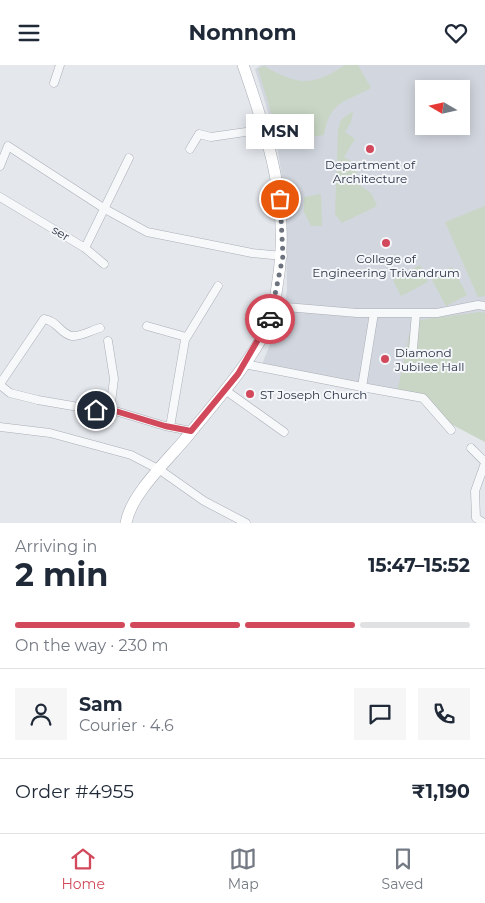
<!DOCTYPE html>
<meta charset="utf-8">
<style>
:root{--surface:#fff;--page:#f6f6f7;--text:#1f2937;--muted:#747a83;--line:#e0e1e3;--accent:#d1495b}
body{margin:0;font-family:Montserrat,sans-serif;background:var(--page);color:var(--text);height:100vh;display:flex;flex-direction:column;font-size:19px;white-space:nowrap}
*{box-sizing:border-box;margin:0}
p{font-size:16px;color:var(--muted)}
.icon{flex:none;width:28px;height:28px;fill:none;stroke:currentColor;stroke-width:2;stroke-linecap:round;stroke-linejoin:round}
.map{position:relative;height:458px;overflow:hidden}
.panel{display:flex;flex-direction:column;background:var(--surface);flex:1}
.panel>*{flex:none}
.needle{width:32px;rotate:279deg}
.fabs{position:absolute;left:415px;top:15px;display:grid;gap:10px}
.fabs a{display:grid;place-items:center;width:55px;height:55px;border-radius:0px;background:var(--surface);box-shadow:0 2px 12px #0003;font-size:25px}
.pin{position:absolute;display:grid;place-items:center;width:42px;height:42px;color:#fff;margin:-21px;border:2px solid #fff;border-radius:50%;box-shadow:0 1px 5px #0007}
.courier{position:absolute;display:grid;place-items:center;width:50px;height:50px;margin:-25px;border:4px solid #d1495b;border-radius:50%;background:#fff;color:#222;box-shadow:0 1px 6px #0007}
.bubble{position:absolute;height:35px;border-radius:0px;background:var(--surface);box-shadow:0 2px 12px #0003;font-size:16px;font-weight:700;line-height:35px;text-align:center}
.head em{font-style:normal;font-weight:700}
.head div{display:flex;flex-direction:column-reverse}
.head{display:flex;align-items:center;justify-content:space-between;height:85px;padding:0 15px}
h1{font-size:32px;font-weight:700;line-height:38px}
.bar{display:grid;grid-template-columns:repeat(4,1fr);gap:8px 5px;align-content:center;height:60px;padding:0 15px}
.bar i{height:6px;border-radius:4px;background:var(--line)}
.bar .selected{background:var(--accent)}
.bar p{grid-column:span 4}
.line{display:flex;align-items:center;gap:12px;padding:0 15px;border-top:1px solid var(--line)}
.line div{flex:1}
.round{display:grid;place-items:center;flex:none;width:52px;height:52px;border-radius:0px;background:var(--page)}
header{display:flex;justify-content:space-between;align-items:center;height:65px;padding:0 15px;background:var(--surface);font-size:22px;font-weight:700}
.tabs{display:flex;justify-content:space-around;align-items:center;height:70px;border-top:1px solid var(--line);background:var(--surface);font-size:14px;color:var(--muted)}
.tabs a{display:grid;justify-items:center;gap:2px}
.tabs .selected{color:var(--accent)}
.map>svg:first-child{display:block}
.built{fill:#d2d6de;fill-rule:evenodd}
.green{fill:#c9d6c5}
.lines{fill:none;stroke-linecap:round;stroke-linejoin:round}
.street-casing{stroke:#a9aeb7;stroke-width:9}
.secondary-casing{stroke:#a9aeb7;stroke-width:12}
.street{stroke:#f7f8fa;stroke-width:8}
.secondary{stroke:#fff;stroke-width:11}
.done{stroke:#6c737f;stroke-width:5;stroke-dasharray:0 9}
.route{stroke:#d1495b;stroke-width:6}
.poi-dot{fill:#d1495b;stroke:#f4f6f9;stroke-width:2}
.labels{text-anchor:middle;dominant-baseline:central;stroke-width:4;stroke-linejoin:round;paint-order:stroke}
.poi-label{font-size:12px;fill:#2b3445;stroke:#f4f6f9}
.street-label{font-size:12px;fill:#2b3445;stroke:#f4f6f9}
</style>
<header><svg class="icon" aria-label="menu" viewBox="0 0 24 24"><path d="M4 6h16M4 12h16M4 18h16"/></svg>Nomnom<svg class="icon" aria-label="heart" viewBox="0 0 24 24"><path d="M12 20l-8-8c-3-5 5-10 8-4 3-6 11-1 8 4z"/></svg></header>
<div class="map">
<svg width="485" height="458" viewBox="0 0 485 458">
<rect width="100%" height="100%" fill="#e4e7ec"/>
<!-- built -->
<path class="built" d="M261 0H485V377L424 331 260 304 284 245 287 224 285 132 276 73 255 4ZM424 24H461V61H424Z"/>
<!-- green -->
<path class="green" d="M345 0H358L371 23C343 38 330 36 324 70L280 77 258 4 264 1C297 20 313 22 345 0Z
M353 46 351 57 345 67 355 74 344 92 355 99 358 119 371 128 377 141 342 158 335 149 338 65 341 55Z
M321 129 322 161H311L304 147V132Z
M485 141V231L478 232 445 157Z
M420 200 428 217 401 231 393 215Z
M452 202 467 230 446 241 431 213Z
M480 247 485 248V377L449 358 424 331 397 328 412 256Z"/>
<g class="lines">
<defs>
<path id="street" d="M54 18 60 0
M190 84 199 69 211 72 266 64
M0 101 8 81 105 144 147 167 252 188 283 191
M0 132 85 183 129 93
M85 183 104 199
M274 241 357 248H437L478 240 485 241
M147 261 186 272
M108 276 114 314 110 345
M413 284 416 248
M244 299 362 322 374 248
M0 319 44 254C58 256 60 269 72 271 80 272 92 265 100 263
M0 320 10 328 38 335 96 345H112L165 361 191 366
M362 322 423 333 451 365
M225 325 284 367
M0 362 50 368 131 390 160 405 204 436 246 458
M170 362 185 275 218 221
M471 383 485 397
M484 458 476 453 475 426 485 398"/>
<path id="secondary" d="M126 458C131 429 168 395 187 372 215 337 250 299 269 259 274 247 275 234 277 222 291 142 269 74 243 0"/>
</defs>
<!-- street casing -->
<use href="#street" class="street-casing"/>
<!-- secondary casing -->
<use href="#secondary" class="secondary-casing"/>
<!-- street -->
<use href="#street" class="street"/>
<!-- secondary -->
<use href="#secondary" class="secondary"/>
</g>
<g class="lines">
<!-- done -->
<path class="done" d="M270 254 283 191 280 134"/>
<!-- route -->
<path class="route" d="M96 345H112L165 361 191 366 238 309 270 254"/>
</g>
<!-- markers -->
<g class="poi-dot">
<circle cx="370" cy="84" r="5"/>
<circle cx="386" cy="178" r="5"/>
<circle cx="385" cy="294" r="5"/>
<circle cx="250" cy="329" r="5"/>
</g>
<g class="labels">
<!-- poi labels -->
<g class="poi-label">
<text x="370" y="99">Department of<tspan x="370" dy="14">Architecture</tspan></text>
<text x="386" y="193">College of<tspan x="386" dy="14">Engineering Trivandrum</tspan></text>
<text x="395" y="287" text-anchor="start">Diamond<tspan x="395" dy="14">Jubilee Hall</tspan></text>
<text x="260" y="329" text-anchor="start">ST Joseph Church</text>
</g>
<!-- street labels -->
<g class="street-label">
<text transform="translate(61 168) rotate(31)">ser</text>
</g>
</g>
</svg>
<div class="fabs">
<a><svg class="needle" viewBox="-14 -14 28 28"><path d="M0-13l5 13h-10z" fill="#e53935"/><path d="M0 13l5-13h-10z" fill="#747a83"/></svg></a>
</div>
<div class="pin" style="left:280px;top:134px;background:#ea580c"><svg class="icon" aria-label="bag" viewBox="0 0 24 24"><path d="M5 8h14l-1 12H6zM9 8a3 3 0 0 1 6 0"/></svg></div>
<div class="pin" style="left:96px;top:345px;background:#1f2937"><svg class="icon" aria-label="home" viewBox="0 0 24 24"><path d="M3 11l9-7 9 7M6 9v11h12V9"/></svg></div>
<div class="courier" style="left:270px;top:254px"><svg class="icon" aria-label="car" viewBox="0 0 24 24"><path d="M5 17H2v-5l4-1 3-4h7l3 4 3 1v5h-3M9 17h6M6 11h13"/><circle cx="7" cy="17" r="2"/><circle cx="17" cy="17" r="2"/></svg></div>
<div class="bubble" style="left:246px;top:49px;width:68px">MSN</div>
</div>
<section class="panel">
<div class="head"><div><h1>2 min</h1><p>Arriving in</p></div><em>15:47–15:52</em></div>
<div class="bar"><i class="selected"></i><i class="selected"></i><i class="selected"></i><i></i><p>On the way · 230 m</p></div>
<div class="line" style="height:90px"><a class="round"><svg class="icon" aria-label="person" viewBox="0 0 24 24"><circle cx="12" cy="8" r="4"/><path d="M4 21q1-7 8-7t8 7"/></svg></a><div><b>Sam</b><p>Courier · 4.6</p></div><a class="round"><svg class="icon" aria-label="chat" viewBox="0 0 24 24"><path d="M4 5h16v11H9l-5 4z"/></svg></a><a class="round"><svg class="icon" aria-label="phone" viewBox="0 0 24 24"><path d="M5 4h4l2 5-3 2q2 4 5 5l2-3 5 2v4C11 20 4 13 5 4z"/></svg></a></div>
<div class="line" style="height:65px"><div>Order #4955</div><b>₹1,190</b></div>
</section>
<nav class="tabs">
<a class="selected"><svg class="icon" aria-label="home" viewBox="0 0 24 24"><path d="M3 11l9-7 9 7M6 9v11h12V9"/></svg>Home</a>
<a><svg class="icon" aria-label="map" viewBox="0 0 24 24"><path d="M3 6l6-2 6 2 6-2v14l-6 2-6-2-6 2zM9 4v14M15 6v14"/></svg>Map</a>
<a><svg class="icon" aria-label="saved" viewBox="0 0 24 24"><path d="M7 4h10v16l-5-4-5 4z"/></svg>Saved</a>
</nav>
